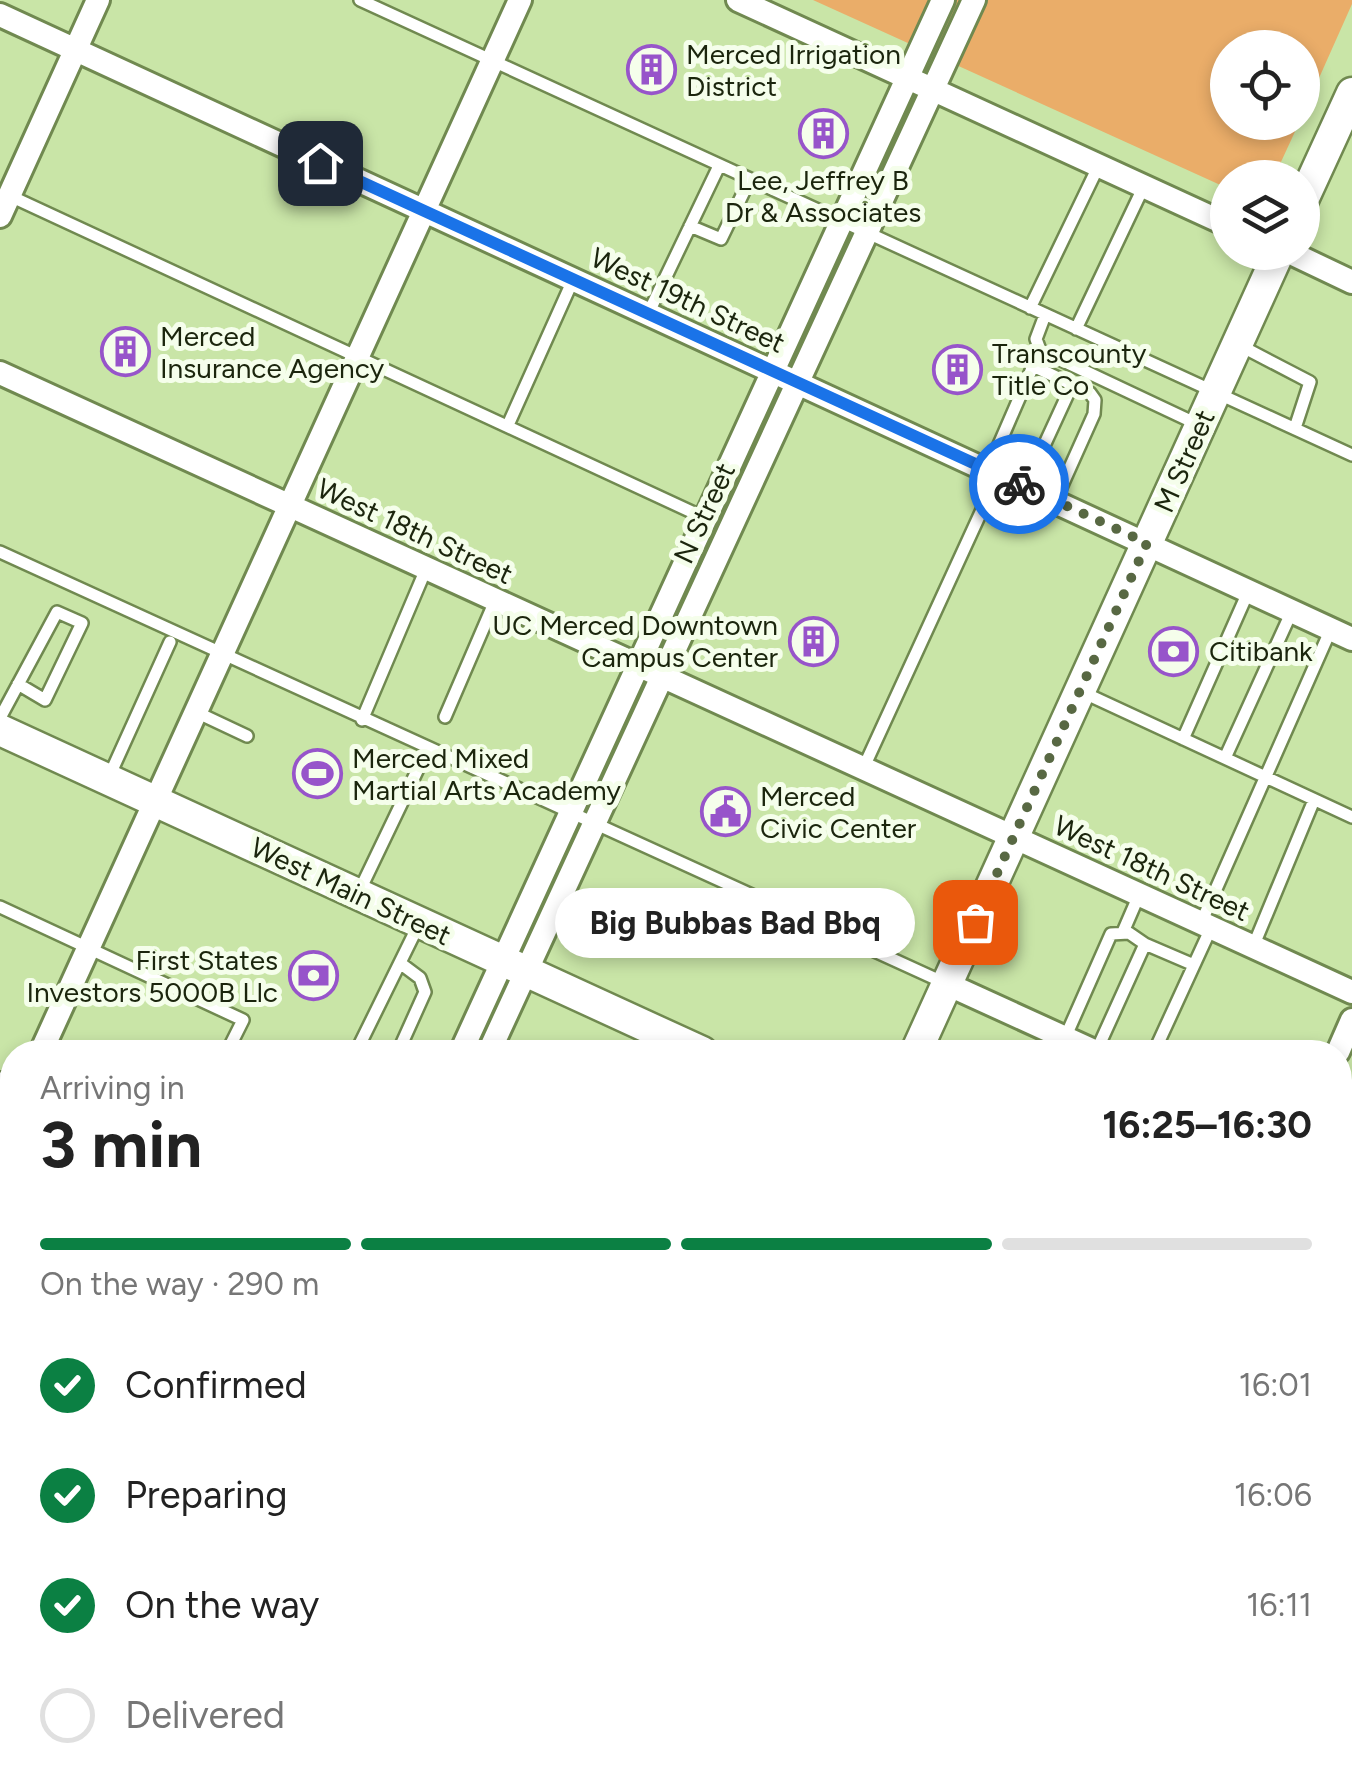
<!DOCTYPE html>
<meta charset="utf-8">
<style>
:root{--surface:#fff;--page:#f2f2f2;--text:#222;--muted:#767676;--line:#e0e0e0;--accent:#0b8043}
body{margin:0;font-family:Figtree,sans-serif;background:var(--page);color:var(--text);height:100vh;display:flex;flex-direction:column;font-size:38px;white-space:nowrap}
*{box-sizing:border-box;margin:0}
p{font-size:32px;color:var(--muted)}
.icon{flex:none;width:55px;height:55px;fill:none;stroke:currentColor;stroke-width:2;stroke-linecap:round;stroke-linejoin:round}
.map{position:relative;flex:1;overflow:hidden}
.sheet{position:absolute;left:0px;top:1040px;width:1352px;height:752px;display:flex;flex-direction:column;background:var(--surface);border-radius:40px 40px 0 0;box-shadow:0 5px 15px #0003}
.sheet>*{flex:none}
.tools{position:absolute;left:1210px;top:30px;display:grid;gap:20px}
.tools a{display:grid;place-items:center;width:110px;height:110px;border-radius:50%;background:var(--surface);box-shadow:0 5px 15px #0003;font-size:50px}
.pin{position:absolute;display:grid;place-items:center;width:85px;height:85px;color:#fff;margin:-42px;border-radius:20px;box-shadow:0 5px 15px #0006}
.courier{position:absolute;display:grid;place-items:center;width:100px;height:100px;margin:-50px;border:8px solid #1a73e8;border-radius:50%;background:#fff;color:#222;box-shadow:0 2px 12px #0007}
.bubble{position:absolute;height:70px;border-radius:35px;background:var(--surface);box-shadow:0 5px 15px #0003;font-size:32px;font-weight:700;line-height:70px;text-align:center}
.summary em{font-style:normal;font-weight:700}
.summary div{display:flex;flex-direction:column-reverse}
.summary{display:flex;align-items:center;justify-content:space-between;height:170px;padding:0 40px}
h1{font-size:65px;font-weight:700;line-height:75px}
.bar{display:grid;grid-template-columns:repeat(4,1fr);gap:15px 10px;align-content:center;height:120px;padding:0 40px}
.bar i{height:12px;border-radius:8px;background:var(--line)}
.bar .on{background:var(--accent)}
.bar p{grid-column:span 4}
ol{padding:0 40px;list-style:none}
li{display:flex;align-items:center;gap:30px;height:110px}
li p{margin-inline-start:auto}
li .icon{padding:10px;border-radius:50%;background:var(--accent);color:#fff;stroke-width:4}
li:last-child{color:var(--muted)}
li i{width:55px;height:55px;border:5px solid var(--line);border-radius:50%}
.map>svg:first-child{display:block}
.green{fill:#eaad69}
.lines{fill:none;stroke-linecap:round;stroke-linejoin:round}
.lane-casing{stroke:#708950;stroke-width:16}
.street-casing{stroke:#708950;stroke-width:28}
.secondary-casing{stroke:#708950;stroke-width:35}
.primary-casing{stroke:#708950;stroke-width:40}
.lane{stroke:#fff;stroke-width:11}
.street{stroke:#fff;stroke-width:22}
.secondary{stroke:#fff;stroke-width:30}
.primary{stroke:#fff;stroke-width:35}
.rail{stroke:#5e6f48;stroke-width:5;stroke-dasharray:5 10;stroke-linecap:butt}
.done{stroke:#586843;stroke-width:10;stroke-dasharray:0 18}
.route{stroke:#1a73e8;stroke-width:12}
.labels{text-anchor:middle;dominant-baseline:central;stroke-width:10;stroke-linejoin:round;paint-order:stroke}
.poi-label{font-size:28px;fill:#1b250d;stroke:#f5feeb;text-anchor:start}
.street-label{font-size:28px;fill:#1b250d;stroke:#f5feeb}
</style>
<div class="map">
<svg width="1352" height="1792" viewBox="0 0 1352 1792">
<rect width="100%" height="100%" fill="#c9e5a7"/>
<!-- green -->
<path class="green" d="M813 0H1352V4L1303 114 1302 48H1228V122L1299 123 1274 177 1228 178 1227 188Z"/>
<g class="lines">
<defs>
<path id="lane" d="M360 0 1352 455
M8 195 707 519
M690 226 721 239 749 181
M1030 308 1099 165
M648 314 719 166
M1076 329 1144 186
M1239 345 1310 382 1295 428
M1040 350 1197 424
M1033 366 1090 393 1095 400 1094 414 1055 501
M508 425 573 280
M988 470 1040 350 1036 339 1045 315
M1025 487 1072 385
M0 552 947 984
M1080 691 1352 817
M196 712 247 736
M445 717 495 601
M0 718 57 612 82 623 45 700 18 684
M362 720 426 569
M1183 739 1249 590
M1225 758 1292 611
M863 769 998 475
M108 779 170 642
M358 894 428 748
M0 907 243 1020 227 1052
M1201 923 1331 629
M1123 932 1139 895
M1145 944 1194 965
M1253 947 1314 800
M1065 1038 1111 934 1129 933 1145 944 1096 1052
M356 1052 418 926
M398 1052 425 992 420 978 400 963
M1154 1052 1211 928
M1340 1165 1352 1170
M0 1186 12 1191
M0 1289 12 1294
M0 1501 12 1507
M1340 1524 1352 1530
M1340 1773 1352 1778
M344 1792 350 1780
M1225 1792 1229 1780"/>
<path id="street" d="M738 0 1228 225
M0 15 1352 639
M0 216 98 0
M1289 252 1352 282
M0 373 1352 992
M947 984 1096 1052
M41 1052 520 0
M461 1052 943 0
M489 1052 974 0
M1338 1052 1352 1020
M0 1140 12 1113
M1002 1792 1008 1780"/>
<path id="secondary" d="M1302 202 1352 93
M0 730 702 1052
M916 1052 1279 252
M1340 1343 1352 1349
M0 1549 12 1555
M505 1780 531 1792
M573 1792 579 1780"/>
<path id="primary" d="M0 1090 12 1095
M1340 1700 1352 1706"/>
</defs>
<!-- lane casing -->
<use href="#lane" class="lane-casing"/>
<!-- street casing -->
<use href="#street" class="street-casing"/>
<!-- secondary casing -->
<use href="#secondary" class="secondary-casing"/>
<!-- primary casing -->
<use href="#primary" class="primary-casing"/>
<!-- lane -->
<use href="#lane" class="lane"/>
<!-- street -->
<use href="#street" class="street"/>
<!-- secondary -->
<use href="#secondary" class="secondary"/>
<!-- primary -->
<use href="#primary" class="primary"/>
<!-- rail -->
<path class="rail" d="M0 1317 12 1322
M1007 1780 1033 1792"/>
</g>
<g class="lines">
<!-- done -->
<path class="done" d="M975 922 1147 543 1019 484"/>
<!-- route -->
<path class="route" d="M320 163 1019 484"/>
</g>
<!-- icons -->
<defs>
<symbol id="building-ring" viewBox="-11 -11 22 22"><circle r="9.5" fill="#f5feeb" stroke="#9754ca" stroke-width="1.5"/><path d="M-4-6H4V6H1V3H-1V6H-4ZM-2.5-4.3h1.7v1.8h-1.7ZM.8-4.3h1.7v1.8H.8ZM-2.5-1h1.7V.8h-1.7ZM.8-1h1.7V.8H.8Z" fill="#9754ca"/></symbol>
<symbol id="bank-ring" viewBox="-11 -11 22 22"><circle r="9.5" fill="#f5feeb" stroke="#9754ca" stroke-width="1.5"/><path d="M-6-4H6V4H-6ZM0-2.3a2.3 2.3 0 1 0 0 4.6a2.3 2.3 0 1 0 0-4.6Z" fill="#9754ca"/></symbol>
<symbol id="stadium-ring" viewBox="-11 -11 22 22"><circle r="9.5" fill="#f5feeb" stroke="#9754ca" stroke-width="1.5"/><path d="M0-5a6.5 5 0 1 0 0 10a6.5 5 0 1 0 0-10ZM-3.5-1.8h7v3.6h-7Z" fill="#9754ca"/></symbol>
<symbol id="civic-ring" viewBox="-11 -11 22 22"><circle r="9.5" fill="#f5feeb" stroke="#9754ca" stroke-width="1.5"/><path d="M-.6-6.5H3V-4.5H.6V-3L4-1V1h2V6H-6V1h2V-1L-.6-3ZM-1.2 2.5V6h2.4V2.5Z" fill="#9754ca"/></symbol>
</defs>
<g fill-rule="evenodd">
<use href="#building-ring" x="624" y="42" width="55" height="55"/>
<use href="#building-ring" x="796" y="106" width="55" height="55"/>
<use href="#building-ring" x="98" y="324" width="55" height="55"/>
<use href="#building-ring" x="930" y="342" width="55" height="55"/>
<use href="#building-ring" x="786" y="614" width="55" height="55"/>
<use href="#bank-ring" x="1146" y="624" width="55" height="55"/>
<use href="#stadium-ring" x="290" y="746" width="55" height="55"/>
<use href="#civic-ring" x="698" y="784" width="55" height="55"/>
<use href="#bank-ring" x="286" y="948" width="55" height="55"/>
</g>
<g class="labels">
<!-- poi labels -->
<g class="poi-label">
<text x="686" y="54">Merced Irrigation<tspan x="686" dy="32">District</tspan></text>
<text x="823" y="180" text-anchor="middle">Lee, Jeffrey B<tspan x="823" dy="32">Dr &amp; Associates</tspan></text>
<text x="160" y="336">Merced<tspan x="160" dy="32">Insurance Agency</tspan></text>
<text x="992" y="353">Transcounty<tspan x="992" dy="32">Title Co</tspan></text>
<text x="778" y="625" text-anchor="end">UC Merced Downtown<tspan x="778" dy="32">Campus Center</tspan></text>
<text x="1209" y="651">Citibank</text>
<text x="352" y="758">Merced Mixed<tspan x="352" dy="32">Martial Arts Academy</tspan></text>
<text x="760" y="796">Merced<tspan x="760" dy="32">Civic Center</tspan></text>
<text x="278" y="960" text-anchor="end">First States<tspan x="278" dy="32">Investors 5000B Llc</tspan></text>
</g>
<!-- street labels -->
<g class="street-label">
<text transform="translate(688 300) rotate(25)">West 19th Street</text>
<text transform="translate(1184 461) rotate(-66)">M Street</text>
<text transform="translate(704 513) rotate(-65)">N Street</text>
<text transform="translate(415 531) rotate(25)">West 18th Street</text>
<text transform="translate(1152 868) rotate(25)">West 18th Street</text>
<text transform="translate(351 891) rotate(25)">West Main Street</text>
</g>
</g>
</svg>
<div class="tools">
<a><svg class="icon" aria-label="locate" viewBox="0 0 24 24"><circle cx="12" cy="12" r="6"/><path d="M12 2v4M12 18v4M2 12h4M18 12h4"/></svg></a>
<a><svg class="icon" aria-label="layers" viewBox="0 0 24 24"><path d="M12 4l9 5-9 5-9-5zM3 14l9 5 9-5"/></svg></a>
</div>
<div class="pin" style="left:975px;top:922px;background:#ea580c"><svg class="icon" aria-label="bag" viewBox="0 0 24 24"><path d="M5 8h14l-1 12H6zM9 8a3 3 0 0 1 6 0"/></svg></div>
<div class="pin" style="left:320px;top:163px;background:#1f2937"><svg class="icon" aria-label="home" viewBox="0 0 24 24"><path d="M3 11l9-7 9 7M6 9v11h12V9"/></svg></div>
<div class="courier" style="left:1019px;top:484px"><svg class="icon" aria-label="bike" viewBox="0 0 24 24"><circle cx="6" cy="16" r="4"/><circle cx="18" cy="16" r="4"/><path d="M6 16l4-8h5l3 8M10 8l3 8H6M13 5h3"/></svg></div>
<div class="bubble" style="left:555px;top:888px;width:360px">Big Bubbas Bad Bbq</div>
<section class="sheet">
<div class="summary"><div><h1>3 min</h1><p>Arriving in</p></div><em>16:25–16:30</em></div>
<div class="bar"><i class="on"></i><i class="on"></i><i class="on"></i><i></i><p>On the way · 290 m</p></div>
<ol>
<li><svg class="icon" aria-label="check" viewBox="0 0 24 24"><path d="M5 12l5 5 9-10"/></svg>Confirmed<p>16:01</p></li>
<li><svg class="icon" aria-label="check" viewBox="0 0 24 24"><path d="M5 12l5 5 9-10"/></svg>Preparing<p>16:06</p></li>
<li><svg class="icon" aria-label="check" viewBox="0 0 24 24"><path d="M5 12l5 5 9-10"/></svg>On the way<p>16:11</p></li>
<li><i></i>Delivered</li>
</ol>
</section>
</div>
